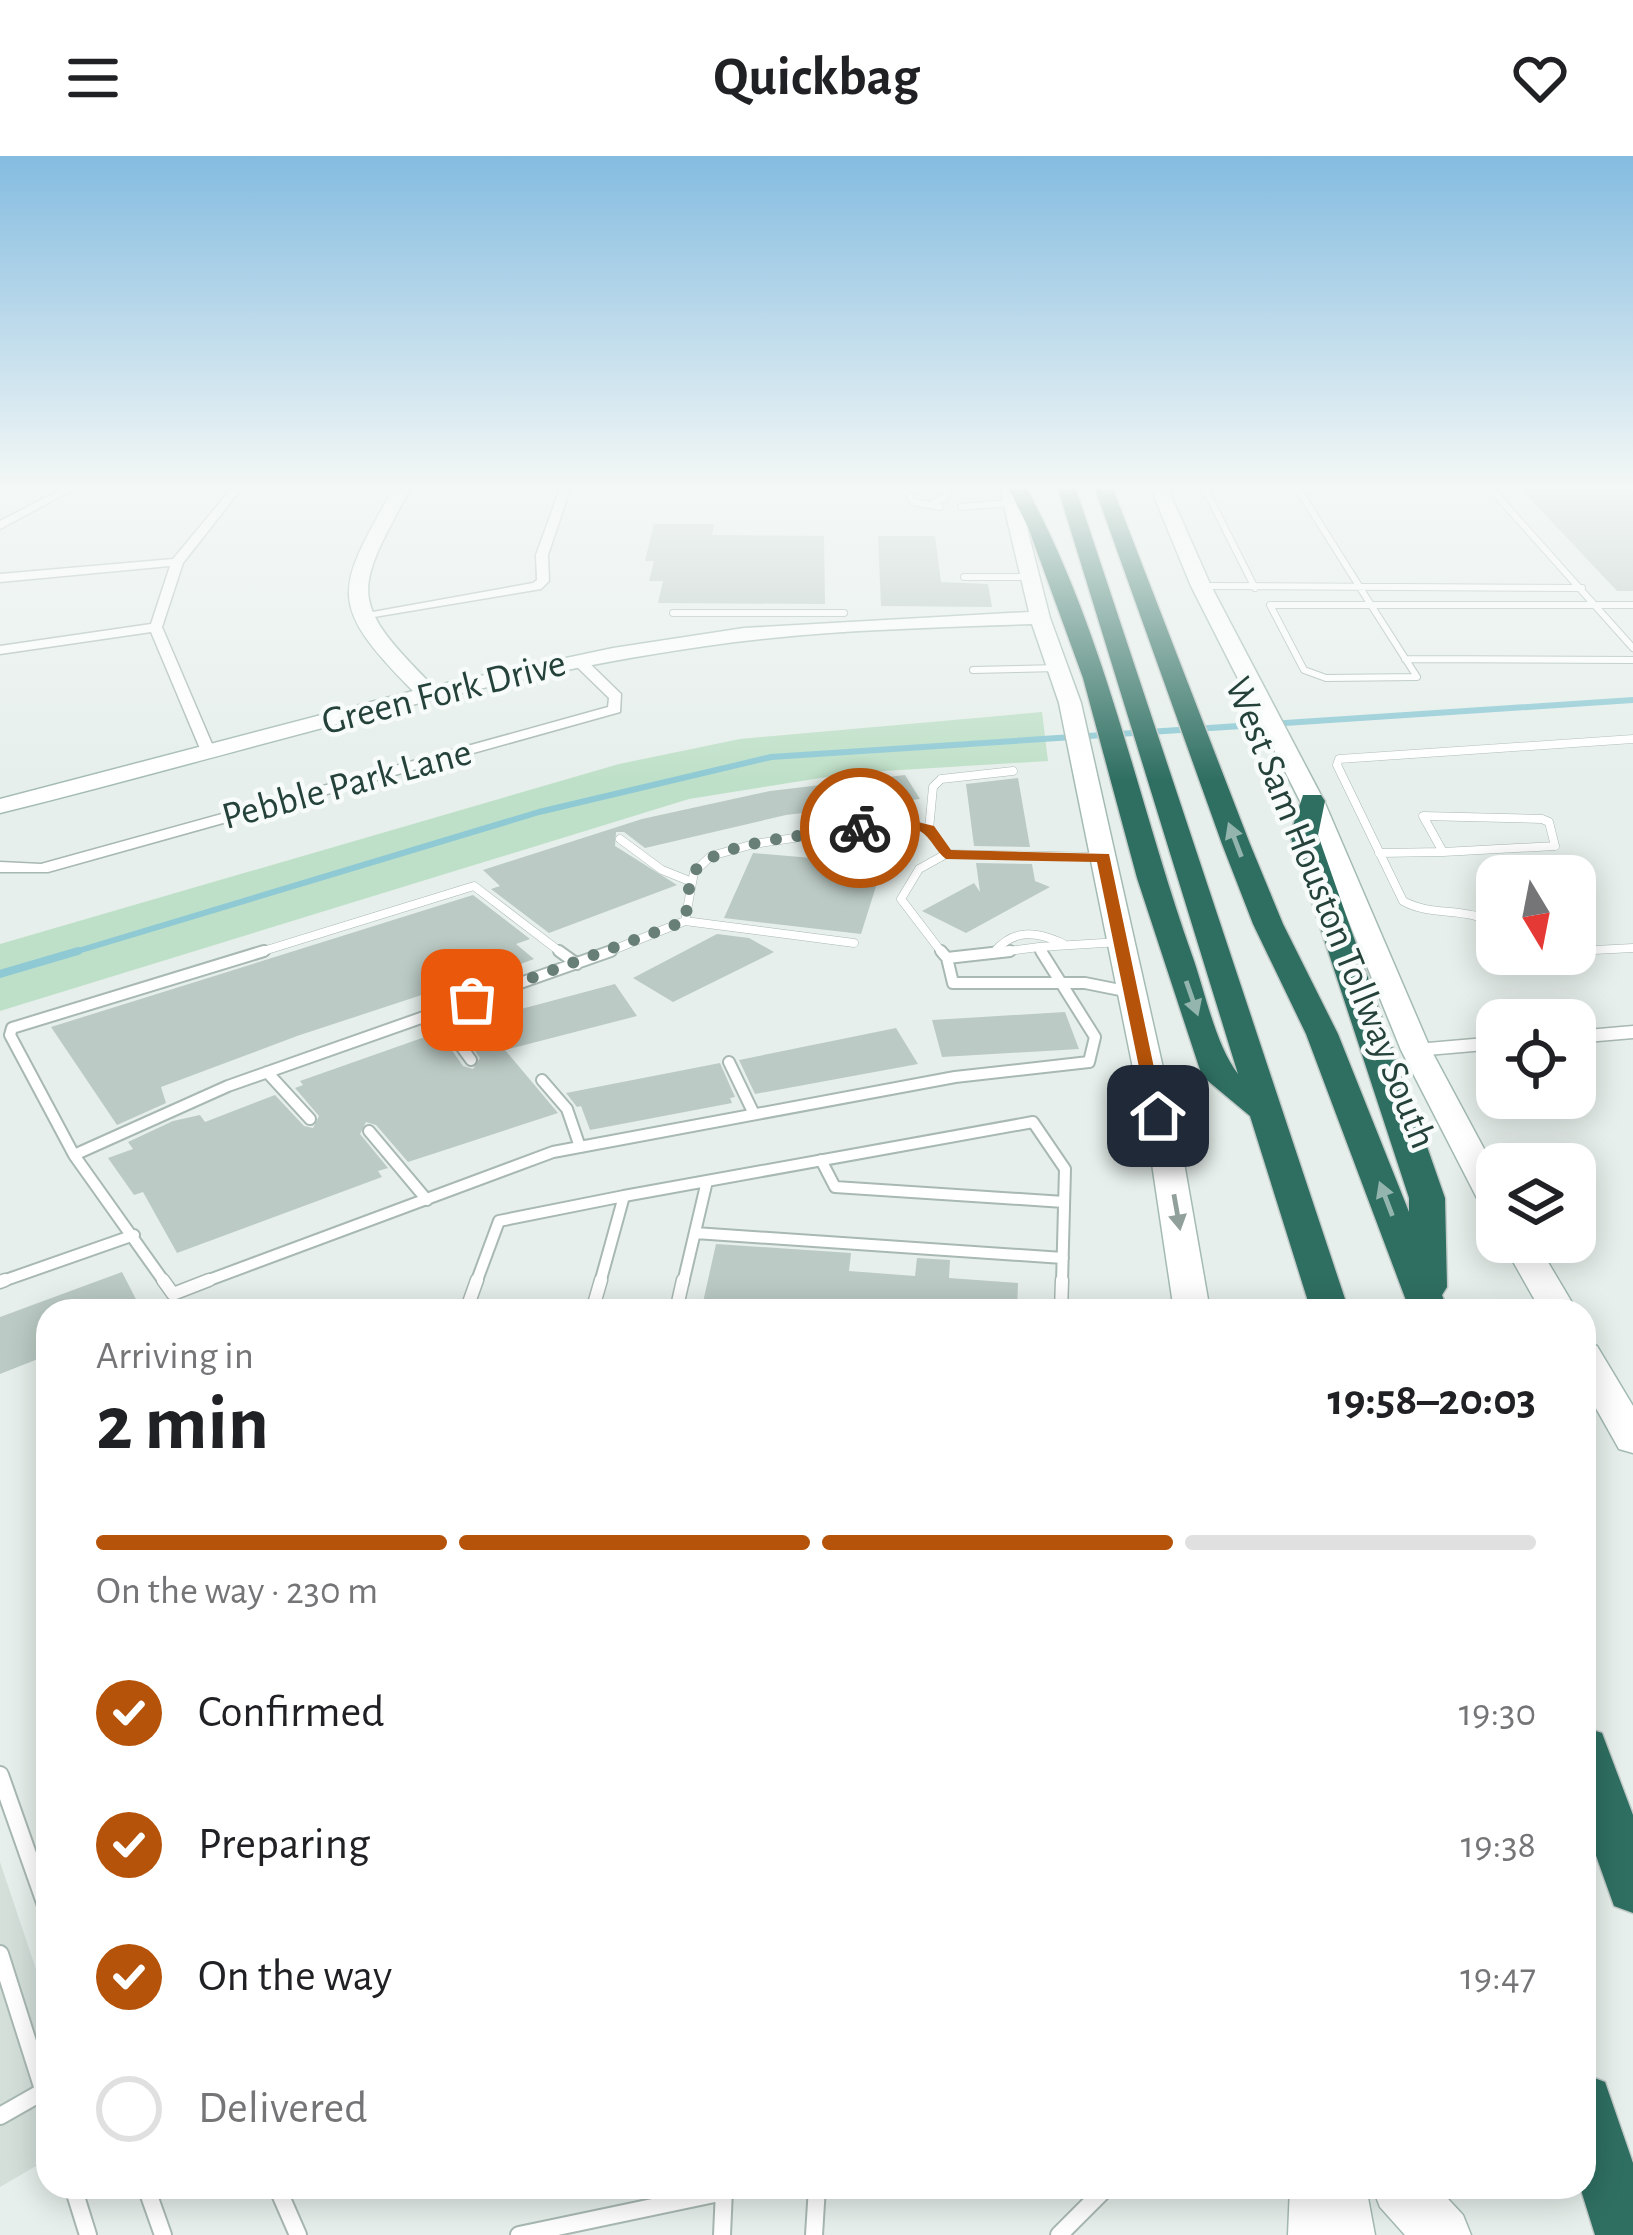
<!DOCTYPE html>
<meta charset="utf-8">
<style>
:root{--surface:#fff;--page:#f2f2f2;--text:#202124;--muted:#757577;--line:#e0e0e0;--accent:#b45309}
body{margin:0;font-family:"Alegreya Sans",sans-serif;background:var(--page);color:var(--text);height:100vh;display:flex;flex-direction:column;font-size:45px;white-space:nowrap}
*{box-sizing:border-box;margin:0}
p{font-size:39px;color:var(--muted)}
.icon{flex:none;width:66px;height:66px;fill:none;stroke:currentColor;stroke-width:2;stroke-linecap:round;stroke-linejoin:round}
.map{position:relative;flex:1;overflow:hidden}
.panel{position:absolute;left:36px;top:1143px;width:1560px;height:900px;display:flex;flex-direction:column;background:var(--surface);border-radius:36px;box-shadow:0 6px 30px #0003}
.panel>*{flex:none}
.needle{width:78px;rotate:170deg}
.buttons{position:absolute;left:1476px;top:699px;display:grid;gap:24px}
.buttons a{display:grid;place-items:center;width:120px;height:120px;border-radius:24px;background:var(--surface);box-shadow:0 6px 30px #0003;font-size:60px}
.pin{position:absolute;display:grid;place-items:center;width:102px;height:102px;color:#fff;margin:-51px;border-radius:24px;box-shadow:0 6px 18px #0006}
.courier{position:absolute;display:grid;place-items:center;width:120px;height:120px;margin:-60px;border:9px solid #b45309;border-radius:50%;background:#fff;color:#222;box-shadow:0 3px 15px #0007}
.summary em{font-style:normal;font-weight:700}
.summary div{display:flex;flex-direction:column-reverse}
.summary{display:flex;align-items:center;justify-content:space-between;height:204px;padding:0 60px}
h1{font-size:78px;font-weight:700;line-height:90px}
.bar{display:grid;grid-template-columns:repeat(4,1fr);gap:18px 12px;align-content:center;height:144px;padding:0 60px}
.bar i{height:15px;border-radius:9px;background:var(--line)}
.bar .on{background:var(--accent)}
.bar p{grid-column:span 4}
ol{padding:0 60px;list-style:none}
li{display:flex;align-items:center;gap:36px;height:132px}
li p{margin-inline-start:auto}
li .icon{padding:12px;border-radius:50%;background:var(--accent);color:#fff;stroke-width:4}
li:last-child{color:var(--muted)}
li i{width:66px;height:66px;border:6px solid var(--line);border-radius:50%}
header{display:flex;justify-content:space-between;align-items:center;height:156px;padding:0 60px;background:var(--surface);font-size:54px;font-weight:700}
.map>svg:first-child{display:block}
.built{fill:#d4dfda}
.green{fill:#bfe0c8}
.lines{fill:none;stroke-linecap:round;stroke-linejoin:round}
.stream-far1{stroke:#8ec9d4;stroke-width:6}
.stream{stroke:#8ec9d4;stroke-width:8}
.building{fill:#bbcac4}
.lane-far4-casing{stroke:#a8b8b2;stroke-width:8}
.lane-far3-casing{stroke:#a8b8b2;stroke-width:9}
.lane-far2-casing{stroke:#a8b8b2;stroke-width:14}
.lane-far1-casing{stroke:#a8b8b2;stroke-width:15}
.lane-casing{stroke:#a8b8b2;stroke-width:20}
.street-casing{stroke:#a8b8b2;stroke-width:3}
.secondary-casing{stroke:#a4bbb3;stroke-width:3}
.highway-casing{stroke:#c2cac8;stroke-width:3}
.lane-far4{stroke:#fff;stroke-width:6}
.lane-far3{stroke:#fff;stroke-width:8}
.lane-far2{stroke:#fff;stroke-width:10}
.lane-far1{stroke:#fff;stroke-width:12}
.lane{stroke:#fff;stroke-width:16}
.street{fill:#fff;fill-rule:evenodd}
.secondary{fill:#fff;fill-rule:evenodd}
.highway{fill:#2f6f62;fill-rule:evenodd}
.oneway{fill:#93b5ae}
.oneway2{fill:#92a09c}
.route{fill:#b45309}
.done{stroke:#687f78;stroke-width:12;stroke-dasharray:0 21.6}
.labels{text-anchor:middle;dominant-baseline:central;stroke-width:9;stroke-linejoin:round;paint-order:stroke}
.far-street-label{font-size:39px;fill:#24423a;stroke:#f7fbf9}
</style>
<header><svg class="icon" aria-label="menu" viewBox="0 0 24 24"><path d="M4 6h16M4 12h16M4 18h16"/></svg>Quickbag<svg class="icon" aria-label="heart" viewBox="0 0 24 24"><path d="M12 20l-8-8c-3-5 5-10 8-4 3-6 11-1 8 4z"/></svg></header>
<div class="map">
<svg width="1633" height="2079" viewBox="0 0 1633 2079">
<rect width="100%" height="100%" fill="#e6efeb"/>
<!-- built -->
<path class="built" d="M0 1706 48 1849V2003L0 2031Z"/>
<!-- green -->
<path class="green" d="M1042 556 1048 605 852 617 689 643 0 855V788L619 608 740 583Z"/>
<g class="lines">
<!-- stream-far1 -->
<path class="stream-far1" d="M68 798 539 656 771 601 1633 544"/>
<!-- stream -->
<path class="stream" d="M0 818 78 795"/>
</g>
<!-- building -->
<path class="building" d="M1521 333H1633V435H1617Z
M654 368H714L712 379 824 380 825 448 658 447 663 425H649L654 405H645Z
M878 380H935L941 426 988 428 992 451 881 450Z
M905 619 920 643 786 659 645 692 624 676H616L615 690 677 729 549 777 491 733 500 730 483 714 642 663 770 635Z
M1018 622 1030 691 974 690 966 628Z
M753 697 883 708 861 778 724 762Z
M976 707 1032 708 1035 725 1050 731 966 777 922 755 974 727 980 736Z
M473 739 530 783 516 788 534 803 452 834 449 830 297 880 161 931 166 947 117 969 51 871Z
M717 778 749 782 774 796 673 846 633 822Z
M615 828 637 860 505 894 558 957 408 1006 376 969 366 966 360 978 388 1012 378 1015 382 1021 177 1097 143 1036 134 1039 108 1002 133 993 128 986 173 965 200 959 205 966 275 939 304 970 313 972 319 960 295 932 303 929 300 925 439 876 463 910 473 913 480 902 458 870Z
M1065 856 1079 893 942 901 932 864Z
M896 872 918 908 755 938 739 904Z
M720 907 735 941 730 942 732 947 590 974 581 950 577 951 566 937Z
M716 1088 851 1097 849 1115 915 1120 917 1102 950 1104 949 1122 1018 1127 1017 1155H701Z
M122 1116 142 1155H48V1199L0 1218V1161Z"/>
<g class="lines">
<defs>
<path id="lane-far4" d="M905 333 913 346 940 351
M1205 333 1255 432
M1298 333 1371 449
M1491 333 1633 492
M930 349 945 341 948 333
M961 351 1012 347
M964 421H1030
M1201 430 1582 432
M1270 449H1371L1417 521 1326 522 1304 514Z
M1371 449H1633
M673 457H844
M1405 503 1633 504
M973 514 1058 512"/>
<path id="lane-far3" d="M1423 660 1542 663 1549 666 1555 690 1443 696Z
M929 673 933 631 941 623 1013 615
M620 683 662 714 692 726
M1379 697 1443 696
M946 698 1101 701
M685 765 854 787
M685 765 694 716 711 700 754 688 901 666 929 673 946 698 919 713 901 743 943 798
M1497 770C1469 749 1433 762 1403 745L1337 609 1339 603 1633 583
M1039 791 1120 786
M1575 795 1633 792
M994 796C1014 773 1035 775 1062 787
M254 798 474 730 563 798
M603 798 685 765
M985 798 1039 791 1043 798"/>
<path id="lane-far2" d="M559 795 577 808
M941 795 947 802 1010 795
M1575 795H1585
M947 802 953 827H1085L1130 836
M437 857 471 904
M729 906 754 958
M267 916 310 963
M542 924 567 953 580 991
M369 975 427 1044
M74 999 10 879 12 872 264 795
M821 1004 835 1031 1064 1046
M695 1077 1063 1102
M0 1126 134 1079
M165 1127 74 999 228 930 611 795
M201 1127 553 996 955 921 1089 906 1095 881 1041 795
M476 1127 499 1065 624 1040
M600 1127 624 1040 1033 966 1065 1013 1062 1127
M683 1127 707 1025"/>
<path id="lane-far1" d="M163 1124 173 1138 209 1124
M0 1126 5 1124
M466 1155 477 1124
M592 1155 601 1124
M676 1155 683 1124
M1061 1155 1062 1124"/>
<path id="lane" d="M0 1619 48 1755
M0 1798 48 1949
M0 1960 44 1935
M73 2031 88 2079
M146 2031 163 2079
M277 2031 298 2079
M519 2079 724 2036
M722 2079 724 2034
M814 2079 817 2031
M1059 2079 1107 2031"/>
<path id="street" d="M62 333H74L0 373V365Z
M231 333H241L183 407 162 471 215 595 213 598 201 595 151 476 0 498V490L151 468 170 410 0 426V418L173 403Z
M560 333H570L548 399 549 425 541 433 362 463 356 459 533 427 537 424 536 399Z
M573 501H583L621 538 620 556 48 716H0V706L41 708 608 551 609 542 573 507Z
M1633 870V882L1575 887V875Z
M1497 881V893L1416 900 1407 894 1416 888Z"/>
<path id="secondary" d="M393 333H410C355 436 346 443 433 530L613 492 744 472 1029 456 1000 333H1017L1050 462 1081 547 1183 1001 1210 1155H1174L1151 1001 1059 547 1032 468C923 472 814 474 706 490 465 524 236 599 0 657V643L413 535C326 447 336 435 393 333Z
M1151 333H1168L1211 430 1324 645 1431 894 1497 1017V1059L1485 1056 1480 1048 1401 894 1300 645 1191 430Z
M1502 1086H1536L1577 1155H1541Z
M1584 1186 1597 1190 1633 1250V1297L1619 1293 1584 1231Z
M1290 2031H1366L1375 2079H1288Z
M1372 2031H1437L1463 2059 1471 2079H1405L1380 2051Z"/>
<path id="highway" d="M1009 333H1027C1106 478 1137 644 1192 799 1205 835 1215 888 1238 918L1058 333H1076L1349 1155H1311L1250 960 1202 920 1137 722 1083 522 1028 371Z
M1095 333H1113L1250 688 1283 768 1338 878 1409 1056V1042L1290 679 1303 639H1321L1325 645 1318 679 1445 1042 1447 1131 1442 1139 1448 1155H1410L1306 878 1253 768 1222 688Z
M1584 1571 1602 1577 1633 1659V1757L1614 1750 1584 1666Z
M1584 1918 1605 1926 1633 2007V2079H1595L1580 2031Z"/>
</defs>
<!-- lane-far4 casing -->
<use href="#lane-far4" class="lane-far4-casing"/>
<!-- lane-far3 casing -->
<use href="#lane-far3" class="lane-far3-casing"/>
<!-- lane-far2 casing -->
<use href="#lane-far2" class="lane-far2-casing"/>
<!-- lane-far1 casing -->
<use href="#lane-far1" class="lane-far1-casing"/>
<!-- lane casing -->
<use href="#lane" class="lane-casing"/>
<!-- street casing -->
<use href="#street" class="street-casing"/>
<!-- secondary casing -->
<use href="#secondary" class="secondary-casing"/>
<!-- highway casing -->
<use href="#highway" class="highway-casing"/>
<!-- lane-far4 -->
<use href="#lane-far4" class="lane-far4"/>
<!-- lane-far3 -->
<use href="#lane-far3" class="lane-far3"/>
<!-- lane-far2 -->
<use href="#lane-far2" class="lane-far2"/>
<!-- lane-far1 -->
<use href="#lane-far1" class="lane-far1"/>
<!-- lane -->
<use href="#lane" class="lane"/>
<!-- street -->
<use href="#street" class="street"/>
<!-- secondary -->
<use href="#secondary" class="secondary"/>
<!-- highway -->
<use href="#highway" class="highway"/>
</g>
<!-- one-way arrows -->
<defs><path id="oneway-solid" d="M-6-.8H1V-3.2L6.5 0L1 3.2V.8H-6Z" transform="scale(3)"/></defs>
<g class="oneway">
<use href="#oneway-solid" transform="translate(1235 684) rotate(-111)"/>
<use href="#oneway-solid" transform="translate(1192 842) rotate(71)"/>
<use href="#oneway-solid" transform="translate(1386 1043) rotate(-111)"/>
</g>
<use class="oneway2" href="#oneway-solid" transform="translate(1177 1056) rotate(80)"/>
<!-- sky -->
<linearGradient id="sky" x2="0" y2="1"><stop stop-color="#84bce0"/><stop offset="0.53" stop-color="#f4f8f6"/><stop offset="1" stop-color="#f4f8f6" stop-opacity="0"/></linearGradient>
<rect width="1633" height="624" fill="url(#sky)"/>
<!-- route -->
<path class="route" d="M901 662 934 670 951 694 1109 698 1165 964 1149 960 1097 706 946 703C936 696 931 681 920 675 897 664 872 682 852 672Z"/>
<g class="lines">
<!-- done -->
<path class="done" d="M472 844 685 765C688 751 687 729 694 717 710 684 825 678 860 672"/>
</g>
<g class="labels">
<!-- far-street labels -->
<g class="far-street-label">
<text transform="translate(444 537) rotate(-14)">Green Fork Drive</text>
<text transform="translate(347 629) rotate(-15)">Pebble Park Lane</text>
<text transform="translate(1330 757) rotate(68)">West Sam Houston Tollway South</text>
</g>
</g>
</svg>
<div class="buttons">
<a><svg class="needle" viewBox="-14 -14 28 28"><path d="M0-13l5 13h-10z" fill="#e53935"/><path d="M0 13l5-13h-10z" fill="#757577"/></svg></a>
<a><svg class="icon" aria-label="locate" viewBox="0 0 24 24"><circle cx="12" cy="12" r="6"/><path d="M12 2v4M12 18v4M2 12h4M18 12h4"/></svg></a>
<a><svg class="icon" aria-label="layers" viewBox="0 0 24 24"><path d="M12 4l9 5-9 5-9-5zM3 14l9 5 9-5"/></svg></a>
</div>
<div class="pin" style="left:472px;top:844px;background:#ea580c"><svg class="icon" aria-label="bag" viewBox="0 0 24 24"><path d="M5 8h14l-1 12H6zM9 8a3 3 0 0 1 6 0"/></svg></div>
<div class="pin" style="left:1158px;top:960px;background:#1f2937"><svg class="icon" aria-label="home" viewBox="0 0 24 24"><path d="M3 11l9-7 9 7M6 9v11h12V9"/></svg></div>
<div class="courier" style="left:860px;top:672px"><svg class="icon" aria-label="bike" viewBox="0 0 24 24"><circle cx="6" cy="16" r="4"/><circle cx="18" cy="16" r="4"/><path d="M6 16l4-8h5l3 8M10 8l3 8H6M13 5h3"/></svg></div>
<section class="panel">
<div class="summary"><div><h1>2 min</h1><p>Arriving in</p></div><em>19:58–20:03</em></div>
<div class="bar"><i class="on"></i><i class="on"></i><i class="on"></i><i></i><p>On the way · 230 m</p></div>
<ol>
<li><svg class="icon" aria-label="check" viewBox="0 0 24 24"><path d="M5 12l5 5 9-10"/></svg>Confirmed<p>19:30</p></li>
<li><svg class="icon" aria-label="check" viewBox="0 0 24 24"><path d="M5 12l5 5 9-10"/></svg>Preparing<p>19:38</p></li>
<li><svg class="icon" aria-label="check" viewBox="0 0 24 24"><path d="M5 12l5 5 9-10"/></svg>On the way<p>19:47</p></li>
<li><i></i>Delivered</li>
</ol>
</section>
</div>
